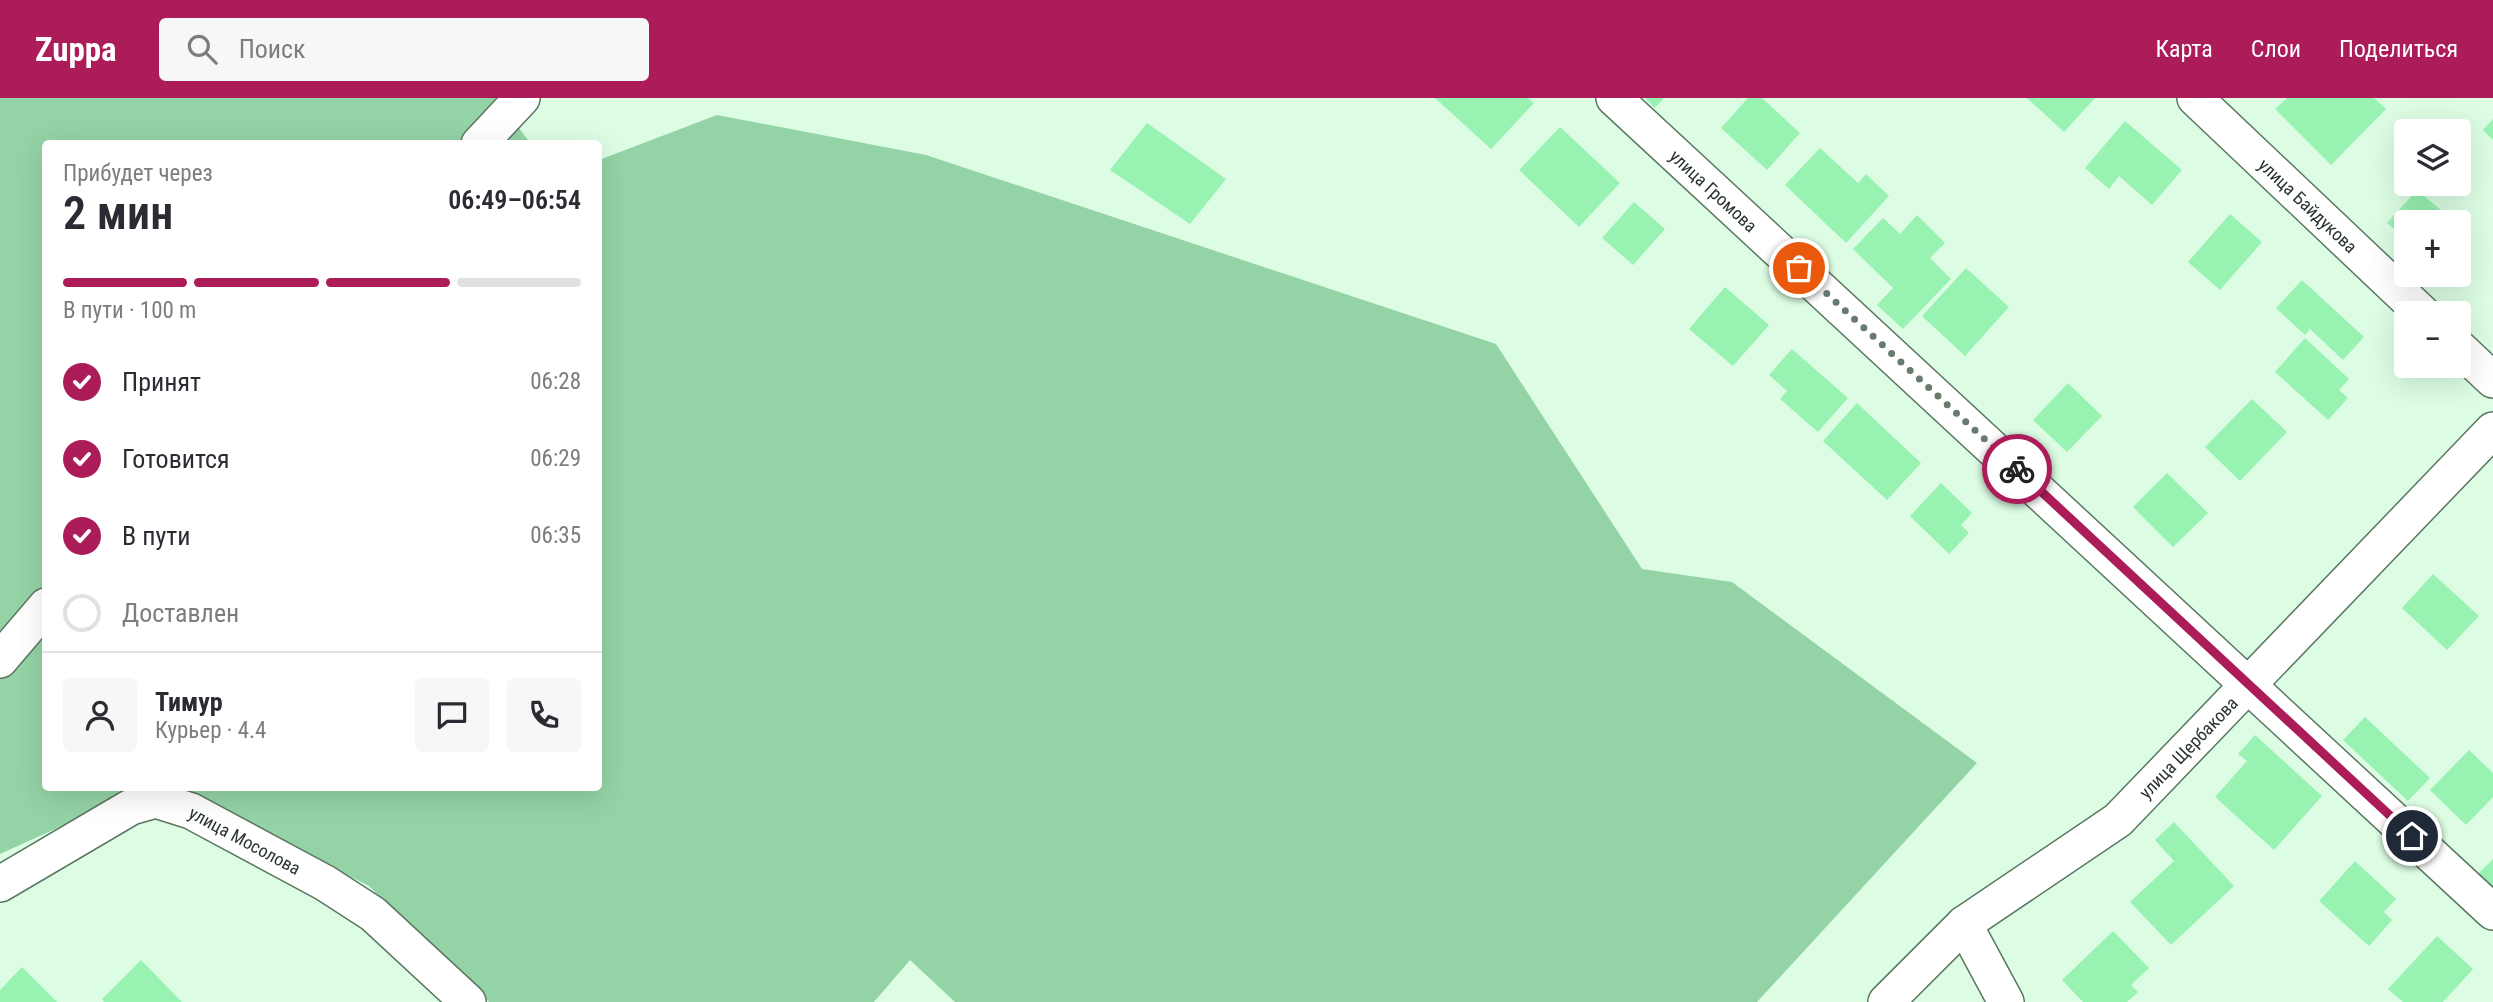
<!DOCTYPE html>
<html lang="ru">
<meta charset="utf-8">
<style>
:root{--surface:#fff;--page:#f7f7f7;--text:#2b2b33;--muted:#7c7c81;--line:#e1e1e2;--accent:#ab1c58}
body{margin:0;font-family:"Roboto Condensed",sans-serif;background:var(--page);color:var(--text);height:100vh;display:flex;flex-direction:column;font-size:26px;white-space:nowrap}
*{box-sizing:border-box;margin:0}
p{font-size:23px;color:var(--muted)}
.icon{flex:none;width:38px;height:38px;fill:none;stroke:currentColor;stroke-width:2;stroke-linecap:round;stroke-linejoin:round}
.map{position:relative;flex:1;overflow:hidden}
.sheet{position:absolute;left:42px;top:42px;width:560px;height:651px;display:flex;flex-direction:column;background:var(--surface);border-radius:7px;box-shadow:0 7px 28px #0002}
.sheet>*{flex:none}
.buttons{position:absolute;left:2394px;top:21px;display:grid;gap:14px}
.buttons a{display:grid;place-items:center;width:77px;height:77px;border-radius:7px;background:var(--surface);box-shadow:0 7px 28px #0002;font-size:35px}
.pin{position:absolute;display:grid;place-items:center;width:60px;height:60px;color:#fff;margin:-30px;border:4px solid #fff;border-radius:50%;box-shadow:0 2px 7px #0007}
.courier{position:absolute;display:grid;place-items:center;width:70px;height:70px;margin:-35px;border:5px solid #ab1c58;border-radius:50%;background:#fff;color:#222;box-shadow:0 2px 9px #0007}
.head em{font-style:normal;font-weight:600}
.head div{display:flex;flex-direction:column-reverse}
.head{display:flex;align-items:center;justify-content:space-between;height:119px;padding:0 21px}
h1{font-size:46px;font-weight:600;line-height:52px}
.bar{display:grid;grid-template-columns:repeat(4,1fr);gap:10px 7px;align-content:center;height:84px;padding:0 21px}
.bar i{height:9px;border-radius:5px;background:var(--line)}
.bar .current{background:var(--accent)}
.bar p{grid-column:span 4}
.line{display:flex;align-items:center;gap:18px;padding:0 21px;border-top:2px solid var(--line)}
.line div{flex:1}
.round{display:grid;place-items:center;flex:none;width:74px;height:74px;border-radius:7px;background:var(--page)}
ol{padding:0 21px;list-style:none}
li{display:flex;align-items:center;gap:21px;height:77px}
li p{margin-inline-start:auto}
li .icon{padding:7px;border-radius:50%;background:var(--accent);color:#fff;stroke-width:4}
li:last-child{color:var(--muted)}
li i{width:38px;height:38px;border:4px solid var(--line);border-radius:50%}
header{display:flex;align-items:center;gap:42px;box-sizing:border-box;height:98px;padding:0 35px;background:var(--accent);color:#fff}
header strong{font-size:33px}
nav{display:flex;gap:38px;margin-inline-start:auto;font-size:24px}
.search{width:490px;height:63px;background:var(--page);display:flex;align-items:center;gap:18px;box-sizing:border-box;padding:0 24px;border-radius:7px;color:var(--muted);font-size:26px}
.map>svg:first-child{display:block}
.green{fill:#94d3a5}
.building{fill:#98f2b2}
.lines{fill:none;stroke-linecap:round;stroke-linejoin:round}
.minor-casing{stroke:#5b7762;stroke-width:38}
.minor{stroke:#fff;stroke-width:35}
.done{stroke:#687c6d;stroke-width:7;stroke-dasharray:0 12.6}
.route{stroke:#ab1c58;stroke-width:9}
.labels{text-anchor:middle;dominant-baseline:central;stroke-width:7;stroke-linejoin:round;paint-order:stroke}
.street-label{font-size:18px;fill:#2a362d;stroke:#dcfde4}
</style>
<header>
<strong>Zuppa</strong>
<div class="search"><svg class="icon" aria-label="search" viewBox="0 0 24 24"><circle cx="10" cy="10" r="6"/><path d="M15 15l6 6"/></svg>Поиск</div>
<nav><a>Карта</a><a>Слои</a><a>Поделиться</a></nav>
</header>
<div class="map">
<svg width="2493" height="904" viewBox="0 0 2493 904">
<rect width="100%" height="100%" fill="#dcfde4"/>
<!-- green -->
<path class="green" d="M0 0H497L530 45 46 46V690H146L0 756Z
M717 17 926 57 1496 246 1642 471 1732 484 1977 665 1757 904H955L910 862 874 904H489L369 788 174 690H598L599 62Z"/>
<!-- building -->
<path class="building" d="M1435 0H1528L1534 5 1491 51Z
M1645 0H1664L1655 10Z
M1748 0H1762L1800 35 1767 72 1721 30Z
M2027 0H2095L2064 34Z
M2287 0H2374L2386 11 2331 67 2275 11Z
M2493 21V42L2483 32Z
M2125 23 2182 72 2152 107 2119 78 2109 91 2085 70Z
M1147 25 1226 81 1190 126 1110 72Z
M1560 29 1620 85 1579 129 1519 72Z
M1820 50 1858 85 1866 76 1889 98 1846 145 1785 87Z
M2417 92 2455 124H2406V141L2387 125Z
M1634 104 1665 131 1633 167 1602 140Z
M2230 116 2262 144 2220 192 2188 164Z
M1917 117 1945 145 1930 160 1951 181 1903 231 1877 207 1893 190 1853 151 1883 120 1900 136Z
M1966 170 2009 209 1965 258 1922 218Z
M2302 182 2364 239 2343 262 2310 231 2305 237 2276 210Z
M1725 189 1769 227 1733 268 1689 231Z
M2305 240 2349 281 2339 292 2348 300 2328 322 2275 274Z
M1792 251 1848 300 1818 334 1780 301 1787 293 1769 277Z
M2068 285 2102 318 2067 354 2033 322Z
M2252 301 2287 334 2240 383 2205 349Z
M1857 305 1921 365 1887 402 1823 343Z
M2167 375 2208 415 2173 449 2133 409Z
M1941 385 1972 415 1961 427 1969 435 1949 456 1910 418Z
M2433 476 2479 518 2447 552 2402 510Z
M2365 619 2430 680 2408 703 2343 642Z
M2255 637 2322 698 2274 752 2215 699 2247 663 2238 656Z
M2469 652 2493 675V699L2466 727 2430 692Z
M2174 724 2234 788 2171 847 2130 804 2174 763 2155 742Z
M2493 761V795L2475 779Z
M2355 763 2396 801 2384 814 2392 822 2369 848 2319 803Z
M2113 833 2149 870 2131 887 2138 894 2127 904H2083L2062 882Z
M2437 838 2473 871 2443 904H2403L2388 891Z
M141 862 182 904H104L102 901Z
M22 869 57 904H0V892Z"/>
<g class="lines">
<defs>
<g id="minor">
<path id="s1" d="M1614 0 2493 814"/>
<path id="s2" d="M2195 0 2422 215"/>
<path d="M479 46 522 0"/>
<path d="M2459 250 2493 282"/>
<path d="M0 562 46 508"/>
<path id="s3" d="M0 786 131 709 156 702 191 713 325 785 373 816 468 904"/>
<path d="M1964 826 2006 904"/>
<path id="s4" d="M1886 904 1964 826 2118 722 2493 332"/>
</g>
</defs>
<!-- minor casing -->
<use href="#minor" class="minor-casing"/>
<!-- minor -->
<use href="#minor" class="minor"/>
</g>
<g class="lines">
<!-- done -->
<path class="done" d="M1799 170 2017 371"/>
<!-- route -->
<path class="route" d="M2017 371 2412 738"/>
</g>
<g class="labels">
<!-- street labels -->
<g class="street-label">
<text stroke="none"><textPath href="#s1" startOffset="136">улица Громова</textPath></text>
<text stroke="none"><textPath href="#s2" startOffset="156">улица Байдукова</textPath></text>
<text stroke="none"><textPath href="#s4" startOffset="397">улица Щербакова</textPath></text>
<text stroke="none"><textPath href="#s3" startOffset="276">улица Мосолова</textPath></text>
</g>
</g>
</svg>
<div class="buttons">
<a><svg class="icon" aria-label="layers" viewBox="0 0 24 24"><path d="M12 4l9 5-9 5-9-5zM3 14l9 5 9-5"/></svg></a>
<a>+</a>
<a>−</a>
</div>
<div class="pin" style="left:1799px;top:170px;background:#ea580c"><svg class="icon" aria-label="bag" viewBox="0 0 24 24"><path d="M5 8h14l-1 12H6zM9 8a3 3 0 0 1 6 0"/></svg></div>
<div class="pin" style="left:2412px;top:738px;background:#1f2937"><svg class="icon" aria-label="home" viewBox="0 0 24 24"><path d="M3 11l9-7 9 7M6 9v11h12V9"/></svg></div>
<div class="courier" style="left:2017px;top:371px"><svg class="icon" aria-label="bike" viewBox="0 0 24 24"><circle cx="6" cy="16" r="4"/><circle cx="18" cy="16" r="4"/><path d="M6 16l4-8h5l3 8M10 8l3 8H6M13 5h3"/></svg></div>
<section class="sheet">
<div class="head"><div><h1>2 мин</h1><p>Прибудет через</p></div><em>06:49–06:54</em></div>
<div class="bar"><i class="current"></i><i class="current"></i><i class="current"></i><i></i><p>В пути · 100 m</p></div>
<ol>
<li><svg class="icon" aria-label="check" viewBox="0 0 24 24"><path d="M5 12l5 5 9-10"/></svg>Принят<p>06:28</p></li>
<li><svg class="icon" aria-label="check" viewBox="0 0 24 24"><path d="M5 12l5 5 9-10"/></svg>Готовится<p>06:29</p></li>
<li><svg class="icon" aria-label="check" viewBox="0 0 24 24"><path d="M5 12l5 5 9-10"/></svg>В пути<p>06:35</p></li>
<li><i></i>Доставлен</li>
</ol>
<div class="line" style="height:126px"><a class="round"><svg class="icon" aria-label="person" viewBox="0 0 24 24"><circle cx="12" cy="8" r="4"/><path d="M4 21q1-7 8-7t8 7"/></svg></a><div><b>Тимур</b><p>Курьер · 4.4</p></div><a class="round"><svg class="icon" aria-label="chat" viewBox="0 0 24 24"><path d="M4 5h16v11H9l-5 4z"/></svg></a><a class="round"><svg class="icon" aria-label="phone" viewBox="0 0 24 24"><path d="M5 4h4l2 5-3 2q2 4 5 5l2-3 5 2v4C11 20 4 13 5 4z"/></svg></a></div>
</section>
</div>
